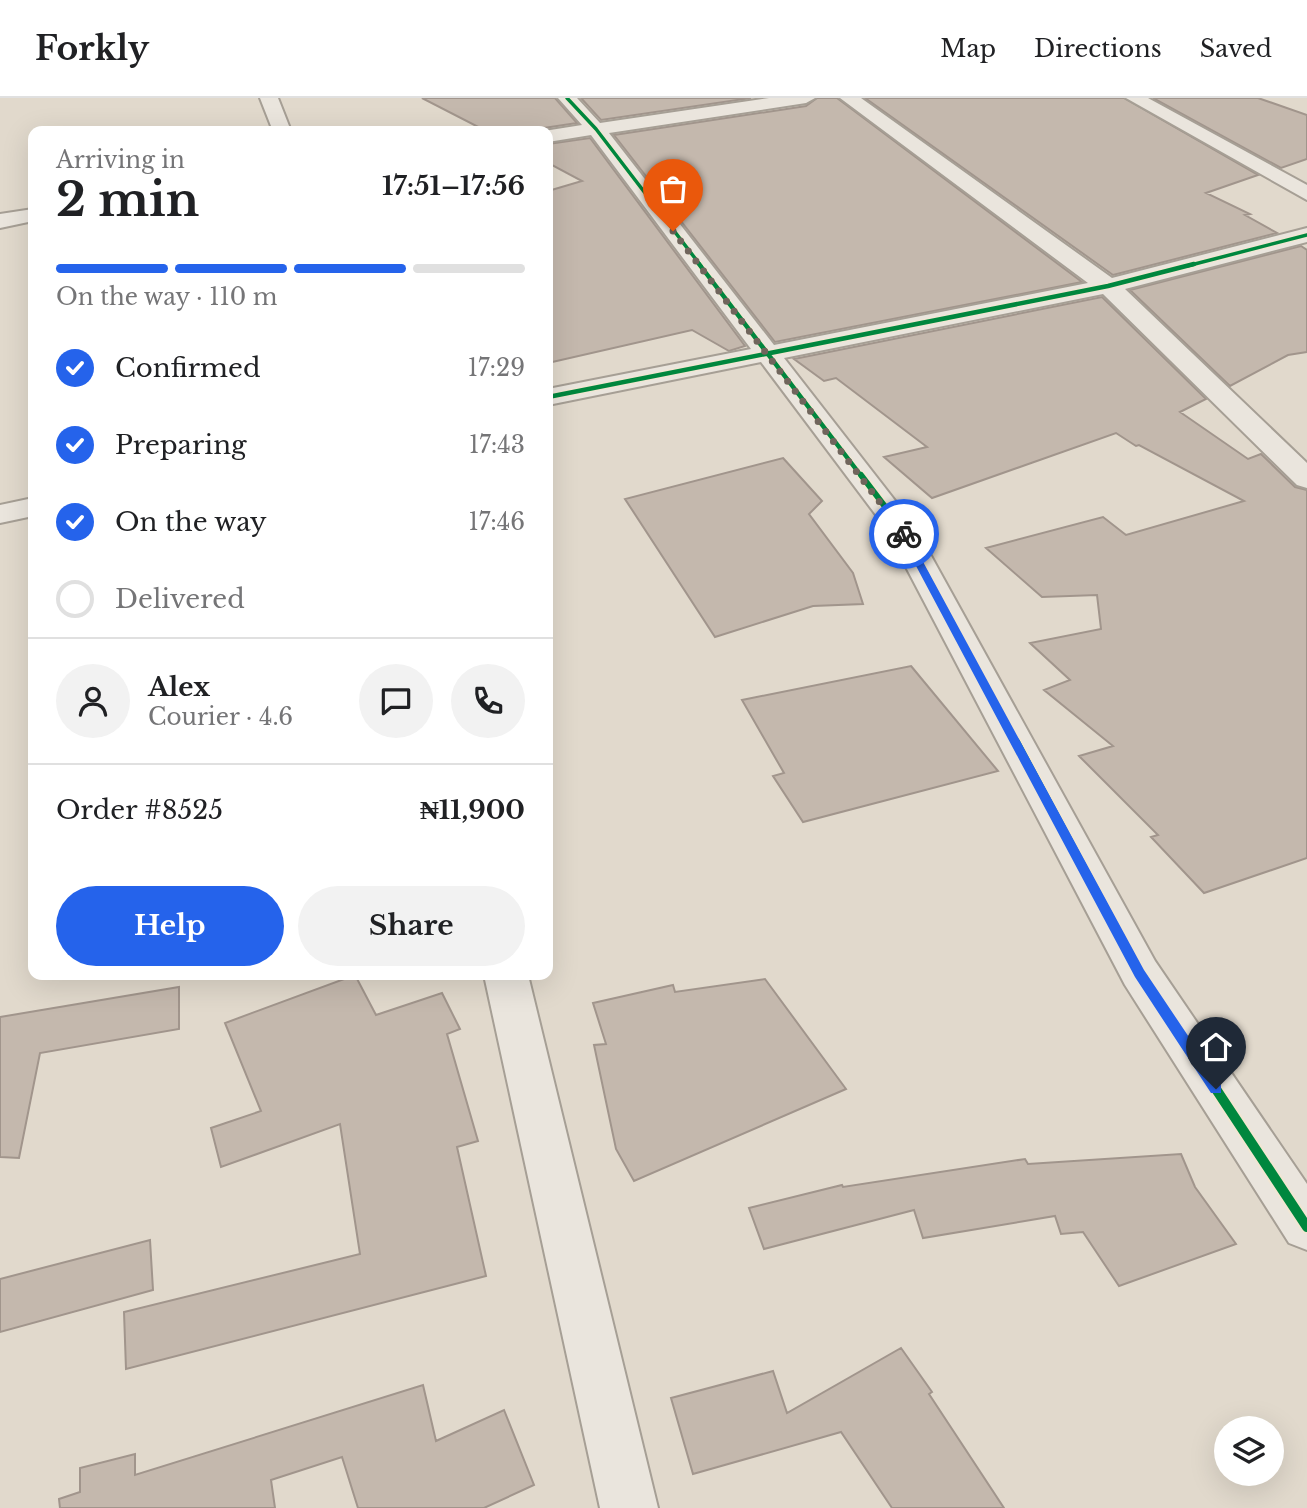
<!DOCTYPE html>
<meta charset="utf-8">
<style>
:root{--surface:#fff;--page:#f2f2f2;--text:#202124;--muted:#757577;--line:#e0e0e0;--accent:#2563eb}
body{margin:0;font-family:"Libre Baskerville",serif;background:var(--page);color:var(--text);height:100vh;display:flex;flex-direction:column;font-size:26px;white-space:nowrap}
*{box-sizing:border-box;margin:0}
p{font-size:23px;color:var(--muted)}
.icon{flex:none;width:38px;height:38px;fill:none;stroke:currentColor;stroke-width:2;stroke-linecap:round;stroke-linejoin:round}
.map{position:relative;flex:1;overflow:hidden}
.side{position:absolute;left:28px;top:28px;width:525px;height:854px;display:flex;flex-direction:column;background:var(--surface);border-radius:14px;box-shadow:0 7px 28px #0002}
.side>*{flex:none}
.controls{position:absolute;left:1214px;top:1318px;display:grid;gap:14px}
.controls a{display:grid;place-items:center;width:70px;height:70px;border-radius:50%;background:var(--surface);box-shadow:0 7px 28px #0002;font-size:35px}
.pin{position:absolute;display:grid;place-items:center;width:60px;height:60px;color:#fff;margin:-72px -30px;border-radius:50% 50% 50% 0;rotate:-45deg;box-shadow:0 0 7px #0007}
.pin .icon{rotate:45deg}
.courier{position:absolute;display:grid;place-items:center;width:70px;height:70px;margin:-35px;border:5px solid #2563eb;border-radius:50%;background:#fff;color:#222;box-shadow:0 2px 9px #0007}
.headline em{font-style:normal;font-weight:700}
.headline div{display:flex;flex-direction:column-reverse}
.headline{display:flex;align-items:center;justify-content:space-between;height:119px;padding:0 28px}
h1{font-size:46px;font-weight:700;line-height:52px}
.bar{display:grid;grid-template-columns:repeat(4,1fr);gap:10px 7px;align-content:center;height:84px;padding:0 28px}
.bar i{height:9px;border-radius:5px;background:var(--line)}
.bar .active{background:var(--accent)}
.bar p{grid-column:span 4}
.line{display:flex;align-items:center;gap:18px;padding:0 28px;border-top:2px solid var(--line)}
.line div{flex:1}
.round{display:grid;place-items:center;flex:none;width:74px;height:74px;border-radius:37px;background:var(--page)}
ol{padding:0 28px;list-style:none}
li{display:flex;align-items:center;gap:21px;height:77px}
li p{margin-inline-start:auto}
li .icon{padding:7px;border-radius:50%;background:var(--accent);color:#fff;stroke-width:4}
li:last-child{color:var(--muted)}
li i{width:38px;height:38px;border:4px solid var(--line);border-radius:50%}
.cta{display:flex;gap:14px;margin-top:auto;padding:14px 28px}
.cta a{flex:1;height:80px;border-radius:42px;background:var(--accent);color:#fff;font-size:28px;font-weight:700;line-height:80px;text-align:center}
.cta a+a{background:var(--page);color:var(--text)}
header{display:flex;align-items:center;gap:42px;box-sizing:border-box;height:98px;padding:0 35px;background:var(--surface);border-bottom:2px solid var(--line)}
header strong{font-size:33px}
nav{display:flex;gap:38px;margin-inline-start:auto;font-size:24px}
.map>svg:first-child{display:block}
.building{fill:#c4b8ad;stroke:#a1958c;stroke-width:2}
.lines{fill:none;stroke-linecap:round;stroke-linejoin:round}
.street-casing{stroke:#a69f95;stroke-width:4}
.street{fill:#eae5dd;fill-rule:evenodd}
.cycleway-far4-casing{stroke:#f2e6d2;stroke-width:6}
.cycleway-far3-casing{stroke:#f2e6d2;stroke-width:7}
.cycleway-far2-casing{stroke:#f2e6d2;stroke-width:10}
.cycleway-far1-casing{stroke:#f2e6d2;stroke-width:12}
.cycleway-casing{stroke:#f2e6d2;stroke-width:14}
.cycleway-far4{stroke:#00873e;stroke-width:3.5}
.cycleway-far3{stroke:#00873e;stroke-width:4.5}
.cycleway-far2{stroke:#00873e;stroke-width:6}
.cycleway-far1{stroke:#00873e;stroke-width:8}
.cycleway{stroke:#00873e;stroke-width:10}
.route{fill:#2563eb}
.done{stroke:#70655c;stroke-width:7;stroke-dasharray:0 12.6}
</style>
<header>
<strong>Forkly</strong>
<nav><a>Map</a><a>Directions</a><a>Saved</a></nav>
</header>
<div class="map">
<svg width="1307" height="1410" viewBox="0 0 1307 1410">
<rect width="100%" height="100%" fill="#e1d9cc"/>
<!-- building -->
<path class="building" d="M422 0H555L577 25 544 30 541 33H486Z
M581 0H751L601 22Z
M817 0H837L1082 184 775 244 614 37 806 8Z
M865 0H1124L1258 77 1206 95 1250 116 1245 117 1277 135 1113 177Z
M1153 0H1258L1307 17V61L1281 70Z
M590 40 745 248 729 253 692 232 548 265V93L582 83 548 65V46Z
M1301 148 1307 152V254L1288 257 1230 288 1130 192Z
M1102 199 1206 301 1180 314 1248 361 1261 356 1295 389 1307 392V760L1204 795 1151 739 1158 737 1079 658 1113 648 1044 592 1070 582 1030 545 1101 531 1097 497 1042 499 986 450 1103 419 1126 437 1244 403 1139 347 1136 348 1116 335 932 400 884 359 927 349 836 280 824 283 794 261Z
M783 360 822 403 809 416 853 475 863 506 813 508 715 539 625 401Z
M911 568 998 673 803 724 773 678 784 675 742 602Z
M355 877 376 917 442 895 460 931 447 936 478 1043 457 1049 486 1178 126 1271 124 1214 360 1156 340 1026 221 1069 211 1030 261 1013 225 925Z
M765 881 846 991 634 1083 616 1051 594 947 606 946 593 905 673 887 675 894Z
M179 889V931L40 955 19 1060 0 1059V919Z
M1181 1056 1195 1089 1236 1146 1119 1188 1083 1134 1061 1136 1055 1118 923 1140 914 1112 764 1151 749 1110 842 1087 843 1089 1025 1061 1028 1066Z
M150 1142 153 1192 0 1234V1181Z
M901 1250 932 1294 929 1296 1004 1410H892L841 1334 693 1376 671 1300 773 1273 787 1315Z
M423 1287 436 1343 504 1312 534 1387 484 1410H358L342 1359 271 1382 275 1410H60L59 1401 80 1394V1370L135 1356V1377Z"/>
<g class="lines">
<defs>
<path id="street" d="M260 0H278L291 33H273Z
M558 0H577L600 25 769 0H815L806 5 609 35 774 247 1088 185 840 0H861L1112 180 1307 130V144L1125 191 1307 365V390L1297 387 1103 196 784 260 914 427 1155 863 1307 1086V1152L1289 1145 1125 887 885 429 761 264 548 307V291L751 251 591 37 548 44V33H544L582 27Z
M1126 0H1148L1307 87V102Z
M33 111V123L0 130V116Z
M33 400V418L0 425V407Z
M484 877H528L658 1410H600Z"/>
</defs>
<!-- street casing -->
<use href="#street" class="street-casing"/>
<!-- street -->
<use href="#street" class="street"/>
<defs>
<path id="cycleway-far4" d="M567 0 596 31 701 168
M1187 168 1307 137"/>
<path id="cycleway-far3" d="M699 166 862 379
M548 299 1108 188 1194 166"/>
<path id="cycleway-far2" d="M861 377 899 427 1017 646"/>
<path id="cycleway-far1" d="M1016 644 1140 875 1211 984"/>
<path id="cycleway" d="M1210 982 1307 1129"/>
</defs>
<!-- cycleway-far4 casing -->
<use href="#cycleway-far4" class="cycleway-far4-casing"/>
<!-- cycleway-far3 casing -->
<use href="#cycleway-far3" class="cycleway-far3-casing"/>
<!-- cycleway-far2 casing -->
<use href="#cycleway-far2" class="cycleway-far2-casing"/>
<!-- cycleway-far1 casing -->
<use href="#cycleway-far1" class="cycleway-far1-casing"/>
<!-- cycleway casing -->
<use href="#cycleway" class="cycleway-casing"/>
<!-- cycleway-far4 -->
<use href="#cycleway-far4" class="cycleway-far4"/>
<!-- cycleway-far3 -->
<use href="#cycleway-far3" class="cycleway-far3"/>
<!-- cycleway-far2 -->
<use href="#cycleway-far2" class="cycleway-far2"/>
<!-- cycleway-far1 -->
<use href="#cycleway-far1" class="cycleway-far1"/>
<!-- cycleway -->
<use href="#cycleway" class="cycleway"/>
</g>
<!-- route -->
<path class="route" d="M904 433 908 436 1144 872 1221 987V995H1211L1135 879 899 436Z"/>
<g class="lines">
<!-- done -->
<path class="done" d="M673 133 904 436"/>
</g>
</svg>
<div class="controls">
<a><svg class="icon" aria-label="layers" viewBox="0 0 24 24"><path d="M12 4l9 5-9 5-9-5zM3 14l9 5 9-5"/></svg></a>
</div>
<div class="pin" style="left:673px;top:133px;background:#ea580c"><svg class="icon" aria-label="bag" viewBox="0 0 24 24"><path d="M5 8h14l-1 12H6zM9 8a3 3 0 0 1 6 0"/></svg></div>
<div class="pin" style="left:1216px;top:991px;background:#1f2937"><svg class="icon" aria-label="home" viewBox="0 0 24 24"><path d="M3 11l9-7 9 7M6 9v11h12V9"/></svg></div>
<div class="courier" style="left:904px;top:436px"><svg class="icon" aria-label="bike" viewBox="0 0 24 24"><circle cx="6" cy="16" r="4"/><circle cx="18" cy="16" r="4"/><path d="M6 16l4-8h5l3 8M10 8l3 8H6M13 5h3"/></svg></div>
<section class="side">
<div class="headline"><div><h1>2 min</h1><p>Arriving in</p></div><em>17:51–17:56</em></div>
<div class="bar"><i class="active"></i><i class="active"></i><i class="active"></i><i></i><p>On the way · 110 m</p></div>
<ol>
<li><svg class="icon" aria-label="check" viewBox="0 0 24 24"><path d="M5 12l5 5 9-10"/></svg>Confirmed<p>17:29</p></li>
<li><svg class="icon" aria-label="check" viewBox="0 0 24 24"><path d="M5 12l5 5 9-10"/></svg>Preparing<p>17:43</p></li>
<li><svg class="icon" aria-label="check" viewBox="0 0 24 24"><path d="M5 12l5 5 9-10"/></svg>On the way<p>17:46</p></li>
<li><i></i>Delivered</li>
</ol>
<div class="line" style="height:126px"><a class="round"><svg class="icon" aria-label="person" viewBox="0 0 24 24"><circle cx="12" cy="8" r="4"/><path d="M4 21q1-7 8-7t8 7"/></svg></a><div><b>Alex</b><p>Courier · 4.6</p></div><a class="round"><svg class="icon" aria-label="chat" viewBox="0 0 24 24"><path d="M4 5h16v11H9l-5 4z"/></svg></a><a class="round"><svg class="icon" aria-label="phone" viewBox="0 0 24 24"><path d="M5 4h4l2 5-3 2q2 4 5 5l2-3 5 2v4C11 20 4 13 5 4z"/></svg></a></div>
<div class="line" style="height:91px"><div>Order #8525</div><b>₦11,900</b></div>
<div class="cta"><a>Help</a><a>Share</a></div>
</section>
</div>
